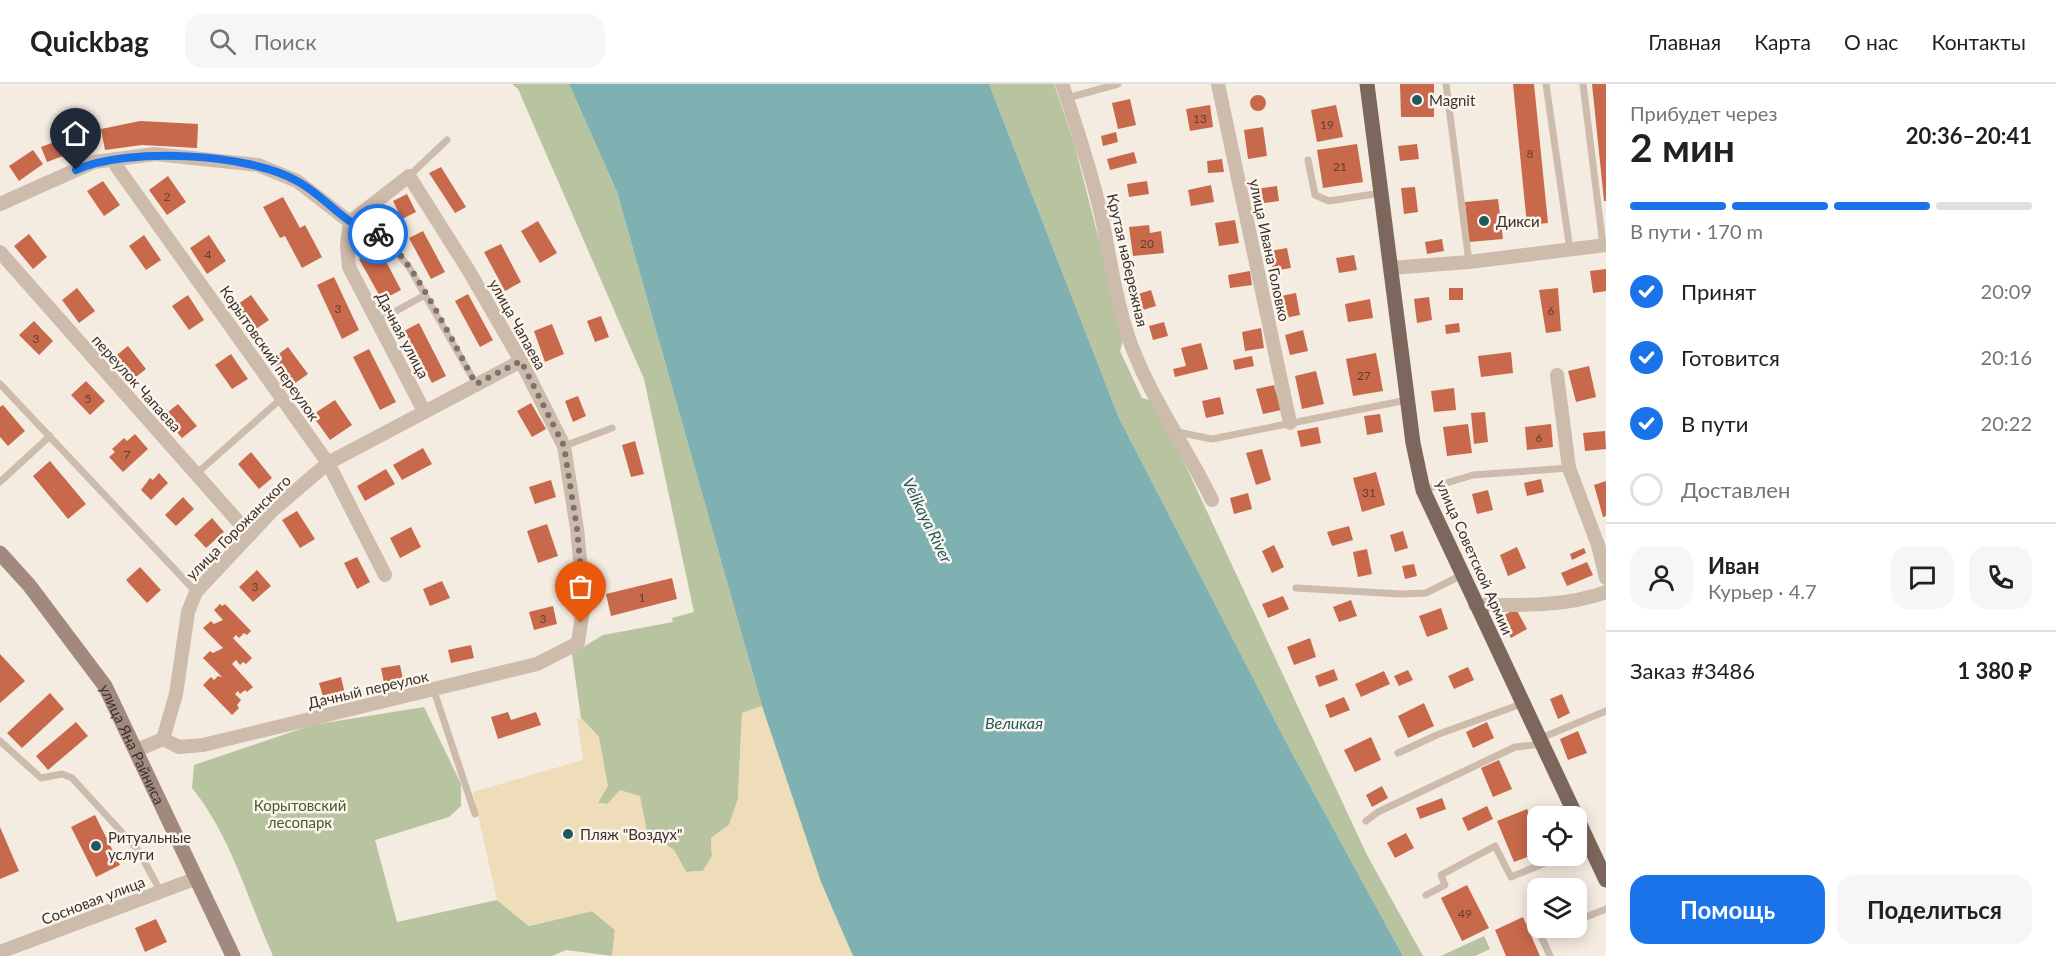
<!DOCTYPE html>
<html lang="ru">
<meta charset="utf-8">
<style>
:root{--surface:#fff;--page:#f6f6f6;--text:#202124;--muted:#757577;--line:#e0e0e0;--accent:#1a73e8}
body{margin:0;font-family:Lato,sans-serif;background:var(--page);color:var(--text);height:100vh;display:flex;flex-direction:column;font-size:22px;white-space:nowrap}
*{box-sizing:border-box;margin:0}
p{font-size:20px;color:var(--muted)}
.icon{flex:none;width:33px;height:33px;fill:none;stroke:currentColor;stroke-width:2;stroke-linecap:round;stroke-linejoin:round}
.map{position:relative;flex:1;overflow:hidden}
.panel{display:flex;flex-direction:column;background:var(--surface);width:450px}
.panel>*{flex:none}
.controls{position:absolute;left:1527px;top:722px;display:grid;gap:12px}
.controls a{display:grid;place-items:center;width:60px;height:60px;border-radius:12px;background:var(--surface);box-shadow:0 3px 15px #0003;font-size:30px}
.pin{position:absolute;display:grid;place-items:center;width:51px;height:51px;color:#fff;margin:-62px -26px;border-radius:50% 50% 50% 0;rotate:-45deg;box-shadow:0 0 6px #0007}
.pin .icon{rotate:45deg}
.courier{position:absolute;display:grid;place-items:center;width:60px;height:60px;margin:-30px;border:4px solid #1a73e8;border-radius:50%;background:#fff;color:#222;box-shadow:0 2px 8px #0007}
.head em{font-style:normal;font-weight:700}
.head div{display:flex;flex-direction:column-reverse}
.head{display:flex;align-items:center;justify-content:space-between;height:102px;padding:0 24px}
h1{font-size:39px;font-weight:700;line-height:45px}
.bar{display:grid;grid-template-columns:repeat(4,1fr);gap:9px 6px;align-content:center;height:72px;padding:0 24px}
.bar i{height:8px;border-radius:4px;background:var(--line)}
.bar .active{background:var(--accent)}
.bar p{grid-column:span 4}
.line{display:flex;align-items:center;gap:15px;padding:0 24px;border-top:2px solid var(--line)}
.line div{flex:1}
.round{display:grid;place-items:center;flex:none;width:63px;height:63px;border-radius:18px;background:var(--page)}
ol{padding:0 24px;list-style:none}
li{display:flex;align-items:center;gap:18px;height:66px}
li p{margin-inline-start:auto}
li .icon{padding:6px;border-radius:50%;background:var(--accent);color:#fff;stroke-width:4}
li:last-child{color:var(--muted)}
li i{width:33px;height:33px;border:3px solid var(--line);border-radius:50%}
.action{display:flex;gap:12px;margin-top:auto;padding:12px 24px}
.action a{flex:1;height:69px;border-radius:18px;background:var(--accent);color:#fff;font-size:24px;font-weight:700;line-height:69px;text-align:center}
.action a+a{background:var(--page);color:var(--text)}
header{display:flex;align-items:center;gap:36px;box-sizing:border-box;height:84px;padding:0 30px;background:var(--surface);border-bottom:2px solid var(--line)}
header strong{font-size:28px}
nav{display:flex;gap:33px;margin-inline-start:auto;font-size:21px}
.search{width:420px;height:54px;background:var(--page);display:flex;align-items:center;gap:15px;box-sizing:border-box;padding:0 21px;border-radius:18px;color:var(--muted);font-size:22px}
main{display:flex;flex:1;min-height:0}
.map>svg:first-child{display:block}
.green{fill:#b8c4a0}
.sand{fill:#efdcb8}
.water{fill:#7fb0b2}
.building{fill:#c8694b}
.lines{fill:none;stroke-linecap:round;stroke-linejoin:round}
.lane{stroke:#cdbbac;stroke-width:7}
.street{stroke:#cdbbac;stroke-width:14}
.secondary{stroke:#a18a7d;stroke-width:15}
.primary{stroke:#7d675c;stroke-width:15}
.done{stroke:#7c716b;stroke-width:6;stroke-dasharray:0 10.8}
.route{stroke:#1a73e8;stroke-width:8}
.poi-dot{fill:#1f5a5e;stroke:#fbf5ee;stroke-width:2}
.labels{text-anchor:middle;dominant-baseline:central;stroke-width:5;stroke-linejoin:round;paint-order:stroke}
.number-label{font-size:12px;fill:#5e3e33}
.poi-label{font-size:15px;fill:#3b302b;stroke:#fbf5ee;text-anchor:start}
.street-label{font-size:15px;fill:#3b302b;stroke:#fbf5ee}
.park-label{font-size:15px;fill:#4a5a2e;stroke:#fbf5ee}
.water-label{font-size:16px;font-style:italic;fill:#1f5a5e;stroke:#fbf5ee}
</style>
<header>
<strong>Quickbag</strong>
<div class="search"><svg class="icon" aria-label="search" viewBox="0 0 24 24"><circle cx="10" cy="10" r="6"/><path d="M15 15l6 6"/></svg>Поиск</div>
<nav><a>Главная</a><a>Карта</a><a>О нас</a><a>Контакты</a></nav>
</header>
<main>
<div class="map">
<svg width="1606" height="872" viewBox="0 0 1606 872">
<rect width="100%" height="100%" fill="#f4ebe1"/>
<!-- green -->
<path class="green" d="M512 0H569L617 108 762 622 742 629 738 715 729 741 711 754 712 772 703 787 686 788 674 766 607 720 598 719 599 653 581 634 572 570 603 551 673 538 672 534 694 528 644 295 518 5Z
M989 0H1054L1074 59 1124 253 1120 267 1142 314 1156 318 1367 771 1423 872H1403L1286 658 1119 334Z
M424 623 461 700V722L449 733 375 756 397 838 497 816 529 842 592 827 615 846 612 872 566 866 552 872H273C248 816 231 752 192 704L194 681 312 641Z
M1484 852 1490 865 1475 872H1441Z"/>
<!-- sand -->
<path class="sand" d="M762 622 821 797 853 872H612L615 846 592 827 529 842 497 816 473 708 583 676 577 635 581 634 599 653 608 702 598 719 607 720 620 706 640 712 647 747 674 766 686 788 703 787 712 772 711 754 729 741 738 715 742 629Z"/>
<!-- water -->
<path class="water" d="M569 0H989L1119 334 1286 658 1403 872H853L821 798 762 622 617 108Z"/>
<!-- building -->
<path class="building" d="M1400 0H1434V33H1401Z
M1513 0H1534L1548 139 1527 141Z
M1592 0H1606V117H1604Z
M1250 19a8 8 0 1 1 16 0a8 8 0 1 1-16 0Z
M1130 15 1136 41 1118 45 1112 19Z
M1210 21 1213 43 1190 47 1186 25Z
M1336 21 1343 53 1317 58 1311 26Z
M140 37 198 40 197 64 142 61 105 66 101 45Z
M1263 43 1267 72 1248 75 1244 46Z
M1116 48 1118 58 1103 62 1101 52Z
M65 54 71 69 47 78 41 63Z
M1357 60 1363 98 1323 104 1317 66Z
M1417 60 1419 75 1400 77 1398 62Z
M33 66 43 80 19 97 9 82Z
M1134 68 1137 79 1110 86 1107 75Z
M1222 75 1224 88 1208 89 1207 77Z
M441 83 466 123 455 129 429 89Z
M168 92 186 118 167 131 149 106Z
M103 97 120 121 104 132 87 107Z
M1147 97 1149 110 1129 113 1127 100Z
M1211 101 1214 118 1191 122 1188 106Z
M1277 102 1279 117 1258 120 1255 105Z
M1415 103 1418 128 1404 130 1401 104Z
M407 110 416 128 402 135 393 117Z
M283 113 300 144 305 141 322 173 302 184 285 152 280 154 263 123Z
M1498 115 1503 155 1469 158 1465 118Z
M1235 136 1239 159 1219 162 1215 139Z
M538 137 557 169 540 179 521 147Z
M1149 141 1150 149 1161 147 1164 169 1133 172 1129 143Z
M423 147 445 188 431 195 409 154Z
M29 150 47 173 33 185 14 162Z
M144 151 161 176 146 186 129 162Z
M209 151 226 177 207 190 190 164Z
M1442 155 1444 167 1427 170 1425 158Z
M501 160 521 198 505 207 484 168Z
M379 164 401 206 382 216 359 175Z
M1287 164 1291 184 1273 187 1270 167Z
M1354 171 1357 186 1339 189 1336 174Z
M1606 185V207L1593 209 1590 187Z
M1250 187 1252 201 1230 204 1228 191Z
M334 193 359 246 342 255 317 201Z
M77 204 95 227 79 239 62 216Z
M1449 204H1463V216H1449Z
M1558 204 1561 247 1546 249 1539 206Z
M1151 206 1156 222 1143 226 1138 210Z
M1296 209 1300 231 1280 235 1276 213Z
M468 210 493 256 480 263 455 217Z
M188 211 204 236 189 246 172 222Z
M251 211 269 236 250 249 232 224Z
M1429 213 1432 236 1417 239 1414 215Z
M1370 215 1373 234 1348 238 1345 220Z
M601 232 609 253 595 258 587 237Z
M34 237 53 257 39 271 19 251Z
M1164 238 1168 252 1153 256 1149 242Z
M419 239 446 292 432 299 404 247Z
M1459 239 1460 248 1446 250 1445 241Z
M552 240 564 270 545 278 534 247Z
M1261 244 1264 264 1245 267 1242 248Z
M1303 246 1308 267 1290 271 1285 251Z
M1201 259 1208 285 1175 293 1173 285 1186 282 1181 264Z
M128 262 146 285 131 297 113 274Z
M288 263 308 290 291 302 272 275Z
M369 265 396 318 380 326 353 273Z
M1511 268 1513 289 1481 293 1478 272Z
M1376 269 1383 307 1353 312 1346 275Z
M231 270 248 295 232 305 215 281Z
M1252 272 1254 282 1235 286 1233 276Z
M1589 282 1596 313 1576 318 1568 287Z
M1316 287 1324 320 1302 325 1295 292Z
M86 297 105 317 90 331 71 311Z
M1274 301 1281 326 1263 330 1256 305Z
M1454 304 1456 326 1434 328 1431 307Z
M578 312 586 332 573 338 565 317Z
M1220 313 1224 330 1206 334 1202 317Z
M335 316 352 341 330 356 312 331Z
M531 319 546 345 532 353 517 327Z
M178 320 197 342 182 354 163 332Z
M3 321 25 347 8 362 0 353V323Z
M1485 328 1488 358 1474 360 1471 329Z
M1380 330 1383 348 1367 351 1364 332Z
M1468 340 1472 369 1447 372 1443 343Z
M1551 340 1553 363 1527 366 1525 343Z
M1318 343 1321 359 1301 363 1297 347Z
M1605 347 1606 365 1585 367 1583 349Z
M135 350 148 365 123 388 109 373 115 368 112 365 124 354 127 357Z
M635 357 644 390 631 393 622 361Z
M423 364 432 380 402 396 393 381Z
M1262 365 1271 396 1256 401 1246 369Z
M251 368 272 394 259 405 238 380Z
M50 377 86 420 68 435 33 392Z
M386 385 395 400 365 417 357 402Z
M1376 388 1385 421 1362 428 1353 394Z
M159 389 168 399 151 416 141 406 150 394 153 396Z
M1541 395 1544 408 1527 412 1524 399Z
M551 396 556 413 535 420 529 403Z
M1606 397V432L1603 433 1594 401Z
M1488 406 1493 426 1477 430 1472 410Z
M1248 409 1252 425 1234 430 1230 414Z
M183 413 194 425 176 442 165 431Z
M297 427 315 455 300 464 282 436Z
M212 434 224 448 206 464 194 451Z
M547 440 558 472 538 479 527 447Z
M1349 442 1353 456 1332 462 1327 448Z
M411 443 421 463 400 474 390 454Z
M1403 447 1408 464 1395 468 1390 451Z
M1274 461 1284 483 1272 489 1262 467Z
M1517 463 1526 484 1508 492 1500 471Z
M1584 464 1586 469 1572 476 1570 470Z
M1367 465 1372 490 1358 493 1353 468Z
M357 473 370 498 357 505 344 479Z
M1587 478 1593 491 1567 502 1561 489Z
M1414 480 1417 492 1405 495 1402 482Z
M140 483 161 506 147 519 126 496Z
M257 486 271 502 253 518 239 503Z
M672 494 677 515 611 532 606 510Z
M442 497 450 514 430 522 423 505Z
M1283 512 1289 525 1268 534 1262 520Z
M1351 516 1357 532 1339 538 1333 523Z
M220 520 222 522 225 520 251 547 247 551 244 549 239 554 236 551 233 554 252 574 246 580 243 578 240 581 236 576 232 580 253 603 247 608 245 606 240 610 238 607 235 610 241 616 237 621 239 624 232 631 203 601 211 593 214 596 218 592 222 593 203 574 210 567 213 569 223 564 203 544 211 537 214 540 223 536 214 526Z
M553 522 557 540 534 546 529 528Z
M1441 524 1448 545 1427 553 1419 532Z
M1516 525 1527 545 1511 554 1500 533Z
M1310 554 1316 573 1294 581 1287 563Z
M471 561 474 574 451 579 448 566Z
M0 570 25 597 0 619Z
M400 581 403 595 384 599 381 584Z
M1468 583 1474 596 1454 605 1448 592Z
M1334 585 1338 596 1319 603 1315 592Z
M1408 586 1413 596 1399 602 1394 592Z
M1384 587 1390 600 1361 613 1355 600Z
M341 593 345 610 324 616 319 599Z
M50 609 64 625 22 664 7 649Z
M1562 610 1570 629 1558 635 1550 615Z
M1344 613 1350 626 1330 634 1325 621Z
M1424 619 1434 642 1408 654 1398 632Z
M508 628 511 636 536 628 541 641 498 655 491 633Z
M76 638 88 652 48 686 36 672Z
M1487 638 1494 654 1473 664 1466 648Z
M1578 647 1587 669 1568 676 1560 655Z
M1371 653 1381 676 1355 688 1344 666Z
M1499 676 1512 705 1493 713 1481 684Z
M1382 702 1388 714 1372 723 1366 711Z
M1442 714 1446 725 1420 735 1416 724Z
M1487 722 1493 735 1468 747 1462 734Z
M1527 725 1538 750V769L1514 778 1497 737Z
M95 731 120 781 96 793 71 743Z
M0 743 19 787 0 795Z
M1406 749 1414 764 1395 774 1387 759Z
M1467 801 1489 844 1462 857 1441 814Z
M1523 833 1540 872H1506L1495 846Z
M156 835 167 858 145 868 135 844Z"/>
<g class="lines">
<!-- lane -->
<path class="lane" d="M1446 0 1469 178
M1546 0 1570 166
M1583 0 1603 161
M1067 14 1118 0
M1308 76 1315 111 1329 117 1381 109
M409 92 447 56
M350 138 384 153 409 183 476 300
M378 237 425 211
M0 300 196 508
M1177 348 1212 355 1407 316
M564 362 612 344
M196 390 282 314
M0 398 50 352
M1423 406 1473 391 1569 384
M1296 504 1401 510 1426 509 1462 491
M434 607 475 730
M1541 654 1606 627
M0 657 41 694 62 690 72 694 138 766 161 808
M1398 669 1439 650 1524 619
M1366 737 1378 728 1515 663 1544 660
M1576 766 1590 761
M1426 811 1445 801 1441 791 1495 762 1511 793 1564 771
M1576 837 1606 825
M1550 872 1541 852 1563 843"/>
<!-- street -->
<path class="street" d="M1062 0C1077 44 1092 89 1102 135 1110 175 1116 216 1129 255 1149 312 1186 362 1212 416
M1218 0 1290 339
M112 76 328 379 385 491
M0 120 94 78 155 70 258 81 297 97 350 138 347 161 349 183 424 327
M0 168 250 451
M1390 184 1469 178 1606 161
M1557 291 1569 384 1598 461 1606 494
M1475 521C1519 521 1565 523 1606 508
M163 655 179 663 203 661 537 580 578 559 584 518 577 445 564 362 521 277 469 187 409 92 350 138
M137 666 163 655 176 610 188 528 196 508 272 427 328 379 521 277
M0 868 197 794"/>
<!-- secondary -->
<path class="secondary" id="s1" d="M0 469 29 501 105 602 233 872"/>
<!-- primary -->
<path class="primary" d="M1367 0 1413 359 1423 406 1606 796"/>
</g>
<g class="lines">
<!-- done -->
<path class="done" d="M378 150C407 163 458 268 476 300L521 277 564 362 577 445 584 518 581 539"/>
<!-- route -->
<path class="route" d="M76 86C127 63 249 69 297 97 316 107 331 124 348 136 357 142 368 146 378 150"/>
</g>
<!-- markers -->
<g class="poi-dot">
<circle cx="1417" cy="16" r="6"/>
<circle cx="1484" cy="137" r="6"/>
<circle cx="568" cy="750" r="6"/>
<circle cx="96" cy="762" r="6"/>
</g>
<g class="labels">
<!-- number labels -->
<g class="number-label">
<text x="1200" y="34">13</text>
<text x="1327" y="40">19</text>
<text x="1530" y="69">8</text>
<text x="1340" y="82">21</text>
<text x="167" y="112">2</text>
<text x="1147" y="159">20</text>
<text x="208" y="170">4</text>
<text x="338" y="224">3</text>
<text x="1551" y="226">6</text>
<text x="36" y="254">3</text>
<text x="1364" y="291">27</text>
<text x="88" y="314">5</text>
<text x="1539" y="353">6</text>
<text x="127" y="370">7</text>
<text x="1369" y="408">31</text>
<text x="255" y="502">3</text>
<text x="642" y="513">1</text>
<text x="543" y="534">3</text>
<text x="1465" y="829">49</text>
</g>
<!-- poi labels -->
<g class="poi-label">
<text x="1429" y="16">Magnit</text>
<text x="1496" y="137">Дикси</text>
<text x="580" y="750">Пляж "Воздух"</text>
<text x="108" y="753">Ритуальные<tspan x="108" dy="17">услуги</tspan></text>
</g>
<!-- street labels -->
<g class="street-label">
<text transform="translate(1270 166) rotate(78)">улица Ивана Головко</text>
<text transform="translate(1128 176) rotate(77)">Крутая набережная</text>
<text transform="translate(518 240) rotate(61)">улица Чапаева</text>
<text transform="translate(403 251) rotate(62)">Дачная улица</text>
<text transform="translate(270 269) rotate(55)">Корытовский переулок</text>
<text transform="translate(137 299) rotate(48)">переулок Чапаева</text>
<text transform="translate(238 443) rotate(-45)">улица Горожанского</text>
<text transform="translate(1475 473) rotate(66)">улица Советской Армии</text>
<text transform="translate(368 605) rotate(-13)">Дачный переулок</text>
<text stroke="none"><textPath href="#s1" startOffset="234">улица Яна Райниса</textPath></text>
<text transform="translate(93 816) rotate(-21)">Сосновая улица</text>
</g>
<!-- park labels -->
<g class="park-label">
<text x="300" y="721">Корытовский<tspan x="300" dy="17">лесопарк</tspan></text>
</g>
<!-- water labels -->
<g class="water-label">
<text transform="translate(928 436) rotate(64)">Velikaya River</text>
<text x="1014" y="638">Великая</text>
</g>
</g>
</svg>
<div class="controls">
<a><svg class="icon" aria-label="locate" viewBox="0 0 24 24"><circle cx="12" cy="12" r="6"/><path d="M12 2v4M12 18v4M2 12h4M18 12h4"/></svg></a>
<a><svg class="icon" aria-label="layers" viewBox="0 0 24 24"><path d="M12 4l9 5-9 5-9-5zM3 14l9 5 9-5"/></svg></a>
</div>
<div class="pin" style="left:581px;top:539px;background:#ea580c"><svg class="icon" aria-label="bag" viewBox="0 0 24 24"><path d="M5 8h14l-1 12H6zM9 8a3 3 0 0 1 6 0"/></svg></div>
<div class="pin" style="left:76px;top:86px;background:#1f2937"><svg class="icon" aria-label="home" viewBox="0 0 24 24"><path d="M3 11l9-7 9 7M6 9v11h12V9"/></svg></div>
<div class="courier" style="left:378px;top:150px"><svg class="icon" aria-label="bike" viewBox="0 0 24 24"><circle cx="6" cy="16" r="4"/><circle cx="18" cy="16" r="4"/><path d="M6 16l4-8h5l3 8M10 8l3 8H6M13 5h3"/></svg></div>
</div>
<section class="panel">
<div class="head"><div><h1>2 мин</h1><p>Прибудет через</p></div><em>20:36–20:41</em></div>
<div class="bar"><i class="active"></i><i class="active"></i><i class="active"></i><i></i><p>В пути · 170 m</p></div>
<ol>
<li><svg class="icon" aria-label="check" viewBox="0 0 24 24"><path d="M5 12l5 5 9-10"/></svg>Принят<p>20:09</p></li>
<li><svg class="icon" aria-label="check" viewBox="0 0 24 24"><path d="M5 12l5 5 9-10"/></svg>Готовится<p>20:16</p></li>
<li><svg class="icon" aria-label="check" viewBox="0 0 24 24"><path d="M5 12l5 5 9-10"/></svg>В пути<p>20:22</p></li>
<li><i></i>Доставлен</li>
</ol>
<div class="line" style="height:108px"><a class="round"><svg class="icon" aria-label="person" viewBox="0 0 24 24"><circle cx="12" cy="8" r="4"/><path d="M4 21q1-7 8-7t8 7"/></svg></a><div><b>Иван</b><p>Курьер · 4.7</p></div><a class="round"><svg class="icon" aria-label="chat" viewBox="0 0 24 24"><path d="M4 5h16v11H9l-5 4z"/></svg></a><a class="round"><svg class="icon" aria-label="phone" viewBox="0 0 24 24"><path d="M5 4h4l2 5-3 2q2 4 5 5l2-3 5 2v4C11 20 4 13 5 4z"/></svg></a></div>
<div class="line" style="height:78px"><div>Заказ #3486</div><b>1 380 ₽</b></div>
<div class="action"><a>Помощь</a><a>Поделиться</a></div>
</section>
</main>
